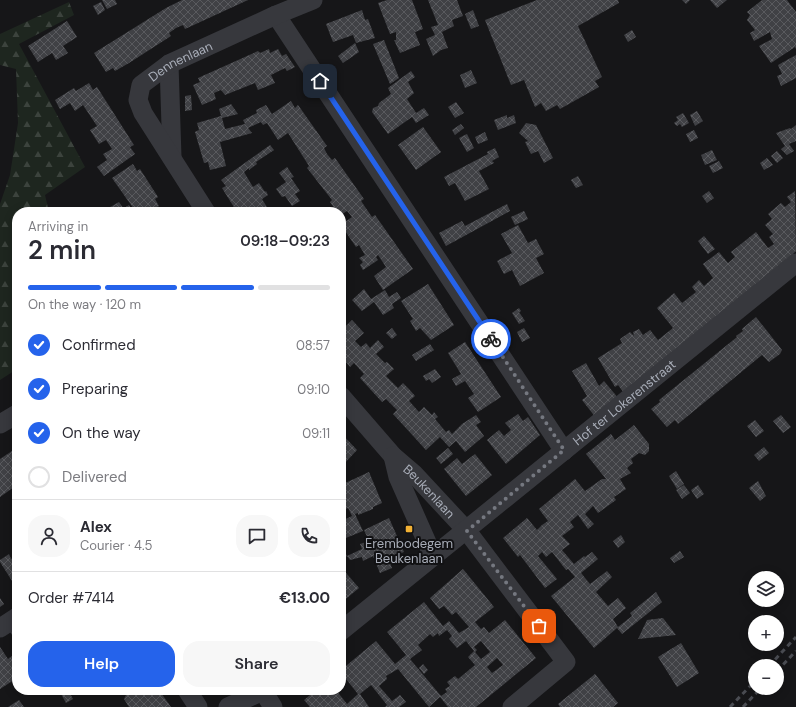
<!DOCTYPE html>
<meta charset="utf-8">
<style>
:root{--surface:#fff;--page:#f7f7f7;--text:#2b2b33;--muted:#7c7c81;--line:#e1e1e2;--accent:#2563eb}
body{margin:0;font-family:"DM Sans",sans-serif;background:var(--page);color:var(--text);height:100vh;display:flex;flex-direction:column;font-size:15px;white-space:nowrap}
*{box-sizing:border-box;margin:0}
p{font-size:13px;color:var(--muted)}
.icon{flex:none;width:22px;height:22px;fill:none;stroke:currentColor;stroke-width:2;stroke-linecap:round;stroke-linejoin:round}
.map{position:relative;flex:1;overflow:hidden}
.sheet{position:absolute;left:12px;top:207px;width:334px;height:488px;display:flex;flex-direction:column;background:var(--surface);border-radius:16px;box-shadow:0 2px 10px #0003}
.sheet>*{flex:none}
.fabs{position:absolute;left:748px;top:571px;display:grid;gap:8px}
.fabs a{display:grid;place-items:center;width:36px;height:36px;border-radius:50%;background:var(--surface);box-shadow:0 2px 10px #0003;font-size:20px}
.pin{position:absolute;display:grid;place-items:center;width:34px;height:34px;color:#fff;margin:-17px;border-radius:8px;box-shadow:0 2px 6px #0006}
.courier{position:absolute;display:grid;place-items:center;width:40px;height:40px;margin:-20px;border:3px solid #2563eb;border-radius:50%;background:#fff;color:#222;box-shadow:0 1px 5px #0007}
.head em{font-style:normal;font-weight:600}
.head div{display:flex;flex-direction:column-reverse}
.head{display:flex;align-items:center;justify-content:space-between;height:68px;padding:0 16px}
h1{font-size:26px;font-weight:600;line-height:30px}
.bar{display:grid;grid-template-columns:repeat(4,1fr);gap:6px 4px;align-content:center;height:48px;padding:0 16px}
.bar i{height:5px;border-radius:3px;background:var(--line)}
.bar .current{background:var(--accent)}
.bar p{grid-column:span 4}
.line{display:flex;align-items:center;gap:10px;padding:0 16px;border-top:1px solid var(--line)}
.line div{flex:1}
.round{display:grid;place-items:center;flex:none;width:42px;height:42px;border-radius:16px;background:var(--page)}
ol{padding:0 16px;list-style:none}
li{display:flex;align-items:center;gap:12px;height:44px}
li p{margin-inline-start:auto}
li .icon{padding:4px;border-radius:50%;background:var(--accent);color:#fff;stroke-width:4}
li:last-child{color:var(--muted)}
li i{width:22px;height:22px;border:2px solid var(--line);border-radius:50%}
.cta{display:flex;gap:8px;margin-top:auto;padding:8px 16px}
.cta a{flex:1;height:46px;border-radius:16px;background:var(--accent);color:#fff;font-size:16px;font-weight:600;line-height:46px;text-align:center}
.cta a+a{background:var(--page);color:var(--text)}
.map>svg:first-child{display:block}
.forest{fill:url(#forest-firs)}
.building{fill:url(#building-cross-hatch);fill-rule:evenodd}
.lines{fill:none;stroke-linecap:round;stroke-linejoin:round}
.minor{stroke:#37383d;stroke-width:19}
.rail{stroke:#4a4c52;stroke-width:3;stroke-dasharray:5 4;stroke-linecap:butt}
.done{stroke:#757880;stroke-width:4;stroke-dasharray:0 7.2}
.route{stroke:#2563eb;stroke-width:5}
.poi-dot{fill:#f2b134;stroke:#111113;stroke-width:1.5}
.labels{text-anchor:middle;dominant-baseline:central;stroke-width:4;stroke-linejoin:round;paint-order:stroke}
.street-label{font-size:13px;fill:#a8adb8;stroke:#111113}
.poi-label{font-size:13px;fill:#a8adb8;stroke:#111113}
</style>
<div class="map">
<svg width="796" height="707" viewBox="0 0 796 707">
<defs>
<pattern id="forest-firs" width="22" height="20" patternUnits="userSpaceOnUse"><rect width="22" height="20" fill="#1e261f"/><path d="M5 1l3.5 6h-7zM16 11l3.5 6h-7z" fill="#3c433d"/></pattern>
<pattern id="building-cross-hatch" width="8" height="8" patternUnits="userSpaceOnUse"><rect width="8" height="8" fill="#404145"/><path d="M0 0l8 8M0 8l8-8" fill="none" stroke="#595a5e"/></pattern>
</defs>
<rect width="100%" height="100%" fill="#161618"/>
<!-- forest -->
<path class="forest" d="M69 2 74 15 19 44 85 167 45 195 49 212H17V369L0 380V204L10 175 18 123 16 69 0 65V34Z"/>
<!-- building -->
<path class="building" d="M102 0H115L117 4 107 9Z
M182 0H248L185 29 183 25 176 28 169 33 171 36 129 63 115 71 113 68 106 72 94 53 166 8Z
M387 0H412L423 29 415 32 420 45 400 53 394 40H396V32L390 34 378 3Z
M428 0H457L463 16 452 20 454 26 442 32 448 48 441 50 433 56 426 39 435 35 431 27 438 25Z
M537 0H618L619 3 578 26 602 77 595 81 599 87 560 109 557 105 546 111 541 103 535 107 524 80 511 85 485 20Z
M682 0H690L686 4Z
M710 0H727L717 8Z
M762 0H787L796 12V49L795 47 771 63 759 46 772 39 770 32 754 41 750 33 755 30 747 20 750 15 747 12Z
M101 2 105 10 98 15 93 6Z
M362 10 365 20 368 19 375 38 356 43 353 35 333 42 326 24Z
M473 10 479 26 471 29 465 14Z
M67 21 77 37 63 46 68 53 56 60 52 53 38 62 28 46Z
M632 30 636 37 628 42 624 35Z
M384 40 399 78 390 84 373 44Z
M355 43 359 52 343 63 338 56Z
M269 49 270 53 278 49 282 56 286 54 295 67 287 71 285 68 271 75 275 83 258 90 255 83 225 95 221 90 214 93 216 99 202 105 193 85 200 82 198 78 258 51 260 53Z
M796 55V78L781 86 777 76 782 74 778 65Z
M471 70 477 83 465 88 460 75Z
M411 71 415 77 408 82 414 93 407 99 416 113 424 108 429 115 416 123 412 117 388 134 372 112 373 108 378 106 379 103 391 94 388 88Z
M89 83 93 90 97 87 134 145 130 147 135 154 104 176 97 167 107 160 103 154 112 149 106 140 99 144 90 130 97 126 83 105 75 111 70 103 60 109 55 100 74 88 76 91Z
M191 95 192 110 185 111V96Z
M291 101 295 108 298 105 327 146 324 148 327 154 332 160 335 158 364 199 361 201 372 217 375 215 413 269 383 290 374 276 386 267 378 255 376 257 378 260 363 270 360 265 363 262 359 258 365 255 359 245 356 247 341 225 352 217 347 211 341 215V212H337L330 202 332 200 307 168 309 166 288 133 278 140 267 123 263 125 261 122 248 128 252 133 220 142 226 166 210 170 208 162 204 163 195 132 199 130 197 123 221 116 219 109 231 104 238 114 222 118 225 129 245 124 243 120 257 113 256 110 266 105 272 114Z
M456 102 464 113 455 118 448 107Z
M697 111 703 121 695 126 690 115Z
M683 113 689 123 682 127 680 124 677 126 674 123 678 120 676 117Z
M507 115V118L514 115 516 123 498 130 494 120Z
M526 123 536 125 553 158 544 163 538 151 531 154 525 142 528 141 519 133Z
M461 124 464 128 455 135 452 130Z
M796 125V141L789 144 794 151 787 155 781 149 785 146 776 133 790 128 791 129Z
M423 127 441 152 416 170 398 145Z
M694 130 698 138 690 142 686 134Z
M485 132 488 140 478 144 475 137Z
M467 134 474 148 467 152 459 138Z
M270 145 274 150 256 162 257 164 249 170V168L244 172 253 187 259 183 265 192 266 191 268 195 262 199 270 212H237L222 188 226 186 221 180Z
M495 148 499 157 492 161 494 163 479 171 489 189 465 201 455 183 449 186 444 177 488 154 487 152Z
M712 150 717 160 705 165 701 155Z
M777 151 783 158 777 163 771 156Z
M767 158 773 165 764 170 760 163Z
M719 161 723 168 713 173 709 166Z
M133 164 137 171 140 169 158 197 155 199 159 206 149 212H136L112 178Z
M287 167 294 177 291 178 300 191 295 194 300 201 292 206 285 196 282 197 276 189 286 182 279 173Z
M578 176 583 185 576 188 571 180Z
M709 191 714 198 707 203 702 196Z
M795 191 796 251 793 254 795 257 625 394 618 385 615 387 598 358 622 343 620 339 630 332 634 336 633 332 639 329 643 335 650 330 658 340 673 328 657 308 674 293 682 303 696 292 692 287 699 280 704 286 713 278 703 264 719 252 728 263 735 257 731 252 756 232 768 248 774 244 769 237 773 234 765 225 772 219 768 214 781 203 785 207 791 202 787 197Z
M119 202 124 209 119 212H106L105 210Z
M507 204 510 211 446 246 439 233 462 221 465 226Z
M129 205 133 212H127L124 208Z
M170 208 173 212H164Z
M524 211 528 219 515 225 511 217Z
M518 225 528 243 536 239 544 254 536 258 544 273 520 286 512 270 504 274 497 261 512 253 501 234Z
M704 236 715 249 708 254 698 241Z
M341 259 345 265 341 267Z
M428 284 454 325 431 340 420 328 416 331 410 321 413 319 401 301Z
M364 289 371 299 385 290 389 297 397 292 401 298 392 304 394 308 383 315 374 302 362 311 352 300Z
M519 308 521 311 519 312 525 321 519 324 512 313Z
M756 317 782 350 780 354 769 362 762 355 678 424 675 420 667 427 651 409 660 402 659 400 737 337 736 336 743 331 742 329Z
M352 320 364 333 355 341 361 347 366 343 370 348 378 340 384 347 376 354 385 363 387 362 394 369 386 376 398 388 403 383 409 389 415 396 409 401 419 412 424 407 432 415 434 412 438 417 435 419 446 432 449 430 452 434 462 424 476 415 481 422 476 425 484 436 465 452 456 441 449 447 440 437 426 450 393 414 397 410 386 399 382 402 360 378 364 374 354 363 350 367 341 356V331Z
M392 328 397 335 392 339 386 333Z
M524 328 530 338 522 342 517 332Z
M465 342 501 397 478 412 468 398 474 394 465 381 456 386 452 379 461 374 448 353Z
M430 344 434 350 416 361 412 355Z
M586 363 599 386 604 381 619 399 596 418 582 400 587 396 572 371Z
M435 369 441 377 432 383 429 379 426 381 423 376Z
M518 414 523 421 528 417 540 435 506 464 487 440 499 430 504 436 511 430 505 423Z
M781 415 791 427 783 433 773 421Z
M755 420 764 431 756 437 747 426Z
M634 425 649 444V451L645 455 639 453 631 459 633 463 627 468 631 473 620 479 626 489 614 497 616 500 598 513 593 506 585 514 594 524 588 529 578 515 570 522 574 527 562 536 570 544 562 550 574 564 584 556 585 557 592 552 598 559 581 573 590 584 607 571 612 577 596 592 608 606 618 598 626 608 613 619 618 627 632 616 630 613 656 592 662 602 622 634 617 628 594 648 551 596 575 577 568 569 566 570 552 552 546 557 542 552 538 556 557 579 545 588 520 555 518 557 503 538 527 518 537 530 542 525 548 521 539 509 575 479 585 491 602 479H606L586 454 611 434 615 440Z
M341 433 357 450 341 467Z
M764 447 769 453 759 461 754 455Z
M448 448 453 454 441 464 436 458Z
M12 451 17 458V485L0 497V459Z
M475 454 492 475 466 496 444 469 457 458 462 464Z
M676 471 684 484 677 489 669 476Z
M369 472 382 503 373 507V509L358 515V513L355 514 363 531 341 540V521L352 516 348 508 341 511V495L345 493 341 485Z
M758 481 766 496 760 501 749 488Z
M684 485 690 493 682 499 676 490Z
M698 485 704 494 697 499 691 490Z
M389 518 404 552 394 556 396 560 390 563 392 568 380 573 373 556 363 561 362 557 350 560 347 556 362 549 360 544 369 541 364 530Z
M621 535 625 542 618 548 613 541Z
M341 546 347 556 341 560Z
M680 551 684 557 674 563 670 558Z
M9 554 11 559 17 555V582L14 584 0 562V560Z
M341 567 359 588 341 603Z
M463 569 494 607 475 622 481 629 484 627 489 633 505 620 536 658 476 707H448L440 697 429 707 398 669 386 676 387 679 379 686 392 701 400 695 406 702 399 707H385L387 705 371 685 360 694 369 707H310L304 700 316 690H336L347 704 358 694 341 673V670L376 641 395 664 406 655 387 632 424 602 443 626 449 621 459 633 469 627 456 612 452 615 444 606 439 609 430 598ZM447 630 452 636 449 639 457 648 466 641 474 651 468 657 475 665 458 679 455 676 447 682 450 686 445 689 447 692 441 696 410 659 422 650 418 645 430 634 433 637 438 633 439 636ZM481 641 490 652 481 659 475 652 477 650 474 647ZM497 658 503 665 492 673 487 667Z
M0 598 4 604 0 607Z
M663 618 676 635 638 639 647 620Z
M17 624V636L14 638 9 630Z
M681 643 699 673 677 687 658 657Z
M0 647 8 659 13 655 17 661V678L0 689Z
M423 664 428 670 424 674 419 668Z
M595 674 618 703 613 707H560L558 704Z
M54 690H61L60 693 53 692Z
M68 690 73 699 66 703 61 694Z
M123 690H159L171 707H129L124 699 126 695Z
M19 700 24 707H8Z"/>
<g class="lines">
<!-- minor -->
<g class="minor">
<path d="M276 15 564 451"/>
<path d="M169 64 172 157"/>
<path id="s1" d="M206 212 143 113 138 100 141 85 169 64 276 15 313 0"/>
<path id="s2" d="M341 396 393 456 414 474 467 531 566 662 512 707"/>
<path d="M0 424 17 414"/>
<path d="M393 456 398 477 433 556"/>
<path d="M0 628 17 617"/>
<path id="s3" d="M341 631 796 263"/>
<path d="M187 690 198 707"/>
<path d="M263 691 273 707"/>
<path d="M228 707 265 690"/>
</g>
<!-- rail -->
<path class="rail" d="M769 666 796 637
M777 671 796 651
M730 707 755 681
M743 707 761 688"/>
</g>
<g class="lines">
<!-- done -->
<path class="done" d="M491 339 564 450 467 531 539 626"/>
<!-- route -->
<path class="route" d="M320 81 491 339"/>
</g>
<!-- markers -->
<rect class="poi-dot" x="405" y="525" width="8" height="8" rx="2"/>
<g class="labels">
<!-- street labels -->
<g class="street-label">
<text stroke="none"><textPath href="#s1" startOffset="193">Dennenlaan</textPath></text>
<text stroke="none"><textPath href="#s3" startOffset="364">Hof ter Lokerenstraat</textPath></text>
<text stroke="none"><textPath href="#s2" startOffset="130">Beukenlaan</textPath></text>
</g>
<!-- poi labels -->
<g class="poi-label">
<text x="409" y="543">Erembodegem<tspan x="409" dy="15">Beukenlaan</tspan></text>
</g>
</g>
</svg>
<div class="fabs">
<a><svg class="icon" aria-label="layers" viewBox="0 0 24 24"><path d="M12 4l9 5-9 5-9-5zM3 14l9 5 9-5"/></svg></a>
<a>+</a>
<a>−</a>
</div>
<div class="pin" style="left:539px;top:626px;background:#ea580c"><svg class="icon" aria-label="bag" viewBox="0 0 24 24"><path d="M5 8h14l-1 12H6zM9 8a3 3 0 0 1 6 0"/></svg></div>
<div class="pin" style="left:320px;top:81px;background:#1f2937"><svg class="icon" aria-label="home" viewBox="0 0 24 24"><path d="M3 11l9-7 9 7M6 9v11h12V9"/></svg></div>
<div class="courier" style="left:491px;top:339px"><svg class="icon" aria-label="bike" viewBox="0 0 24 24"><circle cx="6" cy="16" r="4"/><circle cx="18" cy="16" r="4"/><path d="M6 16l4-8h5l3 8M10 8l3 8H6M13 5h3"/></svg></div>
<section class="sheet">
<div class="head"><div><h1>2 min</h1><p>Arriving in</p></div><em>09:18–09:23</em></div>
<div class="bar"><i class="current"></i><i class="current"></i><i class="current"></i><i></i><p>On the way · 120 m</p></div>
<ol>
<li><svg class="icon" aria-label="check" viewBox="0 0 24 24"><path d="M5 12l5 5 9-10"/></svg>Confirmed<p>08:57</p></li>
<li><svg class="icon" aria-label="check" viewBox="0 0 24 24"><path d="M5 12l5 5 9-10"/></svg>Preparing<p>09:10</p></li>
<li><svg class="icon" aria-label="check" viewBox="0 0 24 24"><path d="M5 12l5 5 9-10"/></svg>On the way<p>09:11</p></li>
<li><i></i>Delivered</li>
</ol>
<div class="line" style="height:72px"><a class="round"><svg class="icon" aria-label="person" viewBox="0 0 24 24"><circle cx="12" cy="8" r="4"/><path d="M4 21q1-7 8-7t8 7"/></svg></a><div><b>Alex</b><p>Courier · 4.5</p></div><a class="round"><svg class="icon" aria-label="chat" viewBox="0 0 24 24"><path d="M4 5h16v11H9l-5 4z"/></svg></a><a class="round"><svg class="icon" aria-label="phone" viewBox="0 0 24 24"><path d="M5 4h4l2 5-3 2q2 4 5 5l2-3 5 2v4C11 20 4 13 5 4z"/></svg></a></div>
<div class="line" style="height:52px"><div>Order #7414</div><b>€13.00</b></div>
<div class="cta"><a>Help</a><a>Share</a></div>
</section>
</div>
